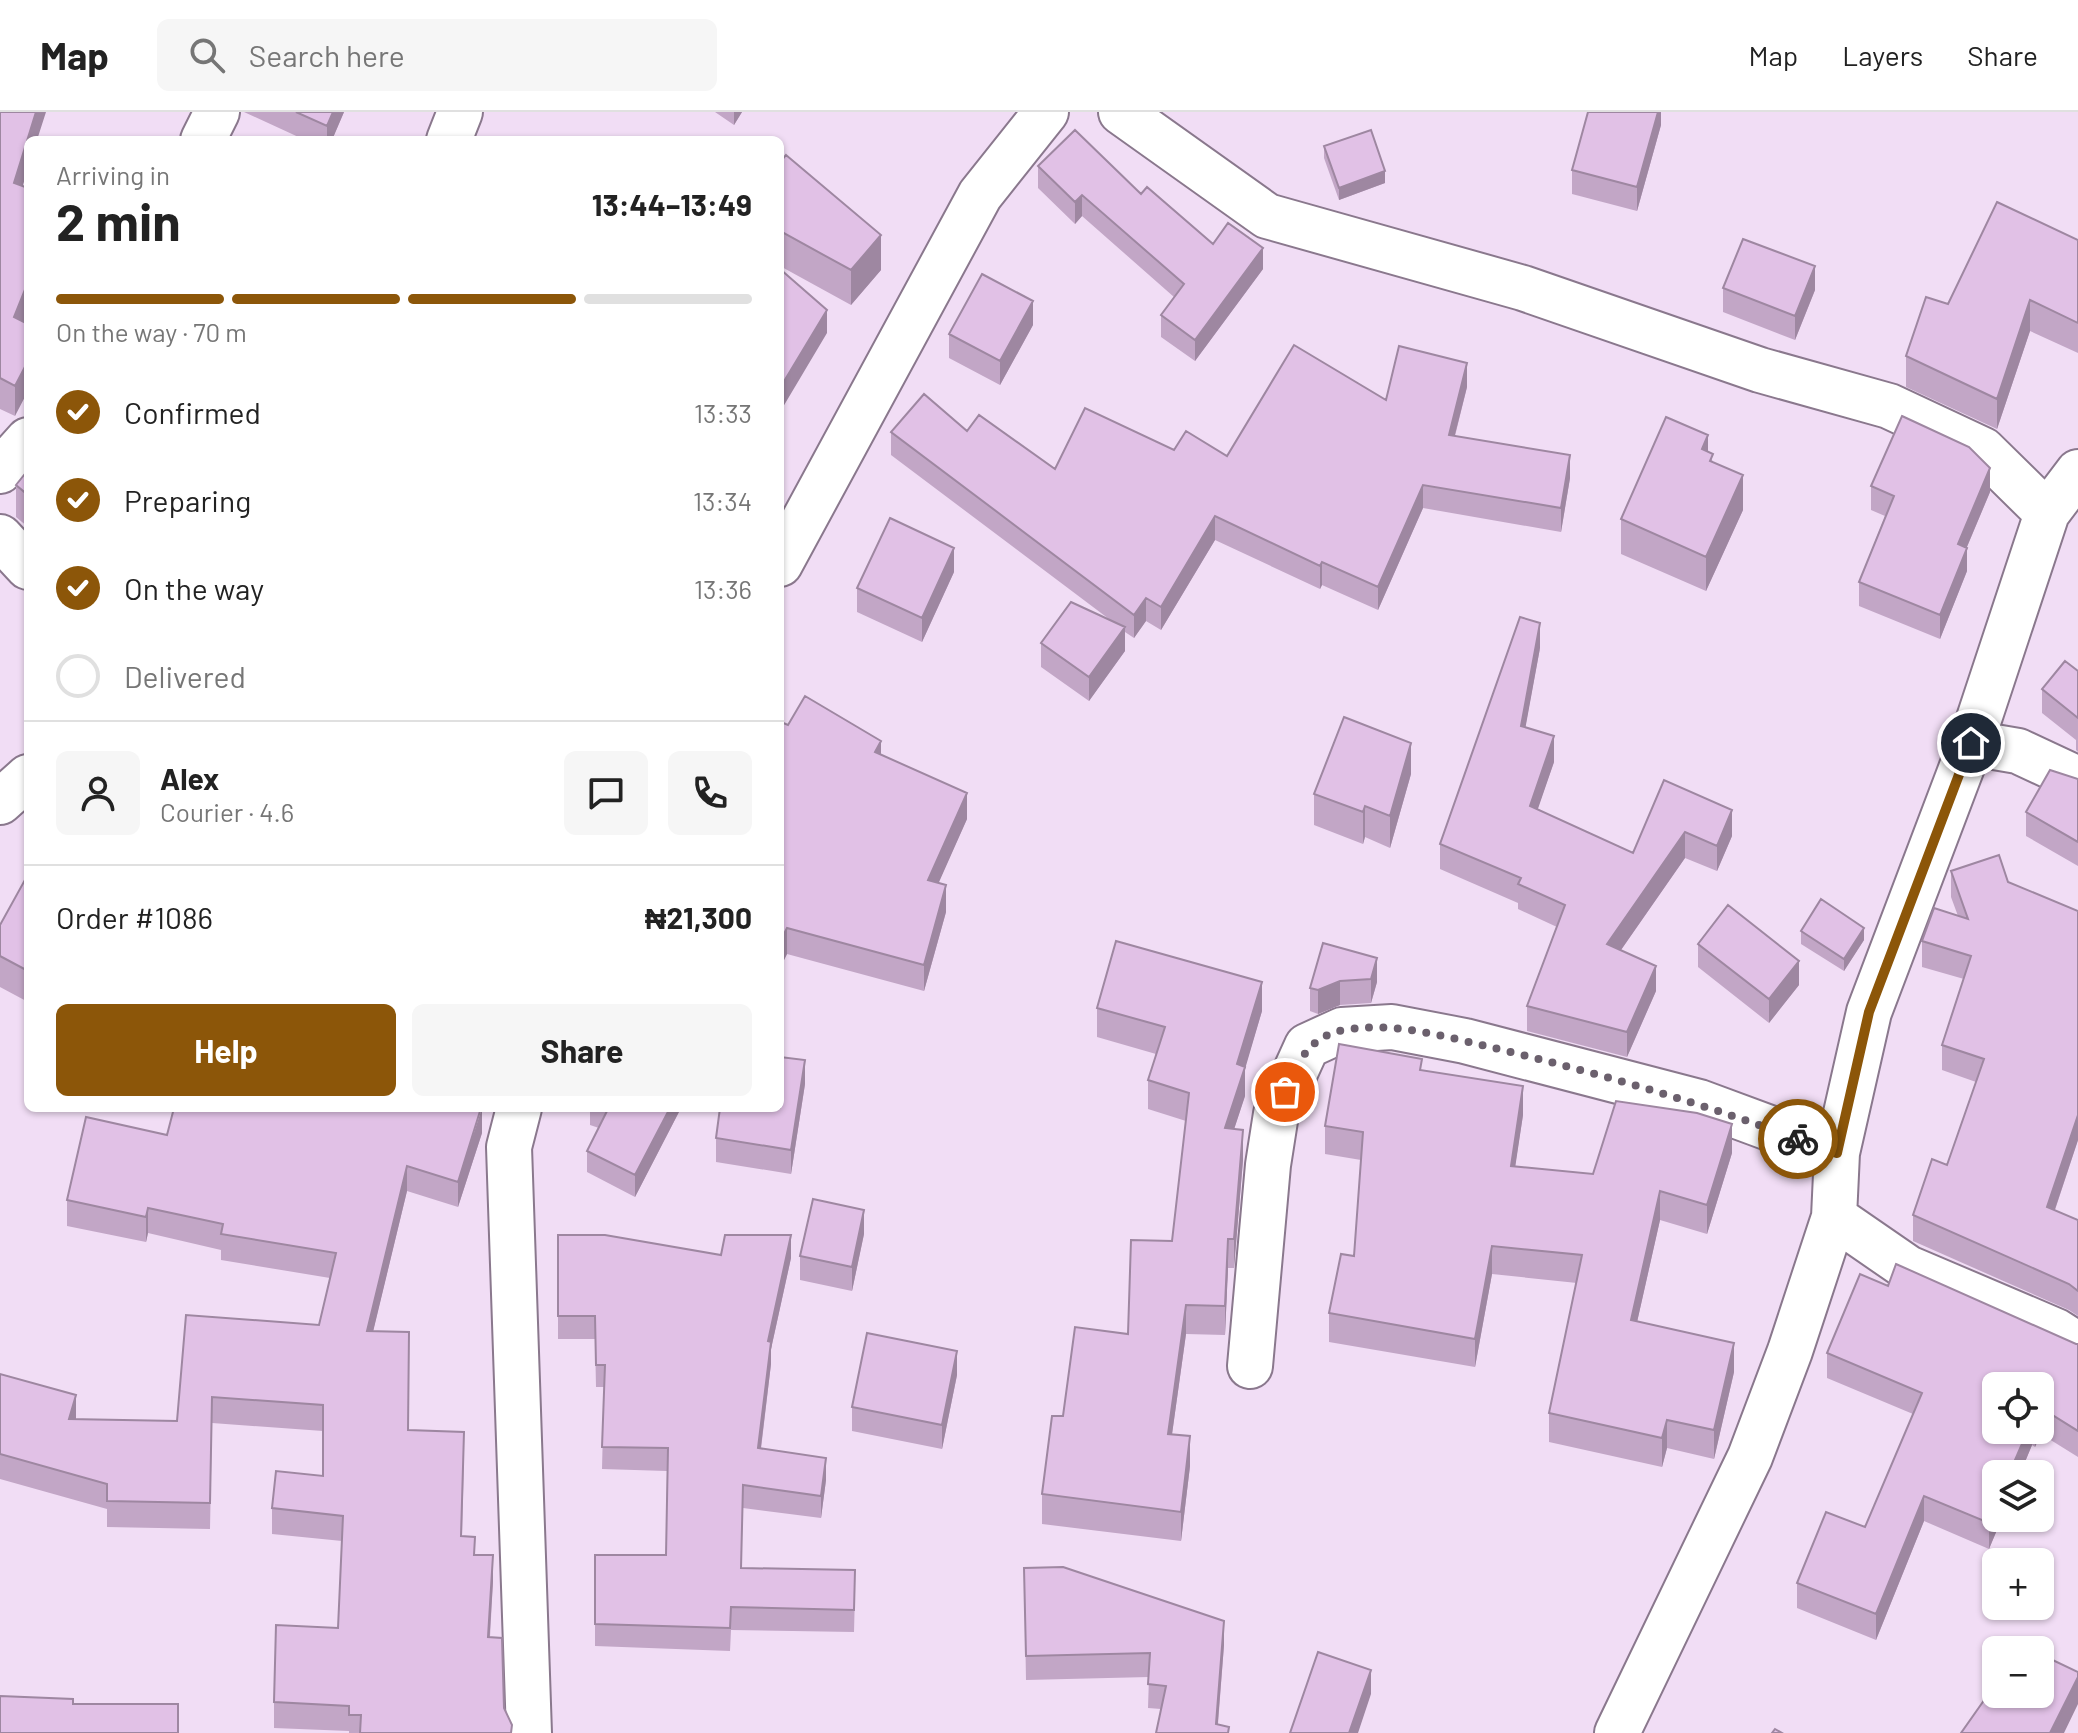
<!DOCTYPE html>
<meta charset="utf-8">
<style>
:root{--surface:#fff;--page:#f6f6f6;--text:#222;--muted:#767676;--line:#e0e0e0;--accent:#8c5609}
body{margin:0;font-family:Barlow,sans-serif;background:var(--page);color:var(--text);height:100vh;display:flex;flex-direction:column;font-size:30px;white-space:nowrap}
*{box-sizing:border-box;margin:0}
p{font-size:26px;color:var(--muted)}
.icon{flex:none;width:44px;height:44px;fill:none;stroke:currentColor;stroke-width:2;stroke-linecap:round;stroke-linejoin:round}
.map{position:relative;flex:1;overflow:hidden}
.sheet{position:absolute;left:24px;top:24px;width:760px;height:976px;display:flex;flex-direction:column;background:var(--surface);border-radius:12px;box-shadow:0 2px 6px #0004}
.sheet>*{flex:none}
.controls{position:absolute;left:1982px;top:1260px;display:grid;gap:16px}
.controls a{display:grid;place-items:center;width:72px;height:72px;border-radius:12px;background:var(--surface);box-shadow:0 2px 6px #0004;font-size:40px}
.pin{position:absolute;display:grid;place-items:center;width:68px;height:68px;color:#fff;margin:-34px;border:4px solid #fff;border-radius:50%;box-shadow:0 2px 8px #0007}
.courier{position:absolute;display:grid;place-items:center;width:80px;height:80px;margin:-40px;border:6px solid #8c5609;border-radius:50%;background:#fff;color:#222;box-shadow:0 2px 10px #0007}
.head em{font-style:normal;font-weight:700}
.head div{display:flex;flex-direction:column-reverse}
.head{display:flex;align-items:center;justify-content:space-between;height:136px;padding:0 32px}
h1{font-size:52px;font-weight:700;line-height:60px}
.bar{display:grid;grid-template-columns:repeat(4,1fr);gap:12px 8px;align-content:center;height:96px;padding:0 32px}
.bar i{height:10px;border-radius:6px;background:var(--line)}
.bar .current{background:var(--accent)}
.bar p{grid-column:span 4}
.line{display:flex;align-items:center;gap:20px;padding:0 32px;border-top:2px solid var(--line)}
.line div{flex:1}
.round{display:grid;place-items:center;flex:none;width:84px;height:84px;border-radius:12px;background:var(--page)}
ol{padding:0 32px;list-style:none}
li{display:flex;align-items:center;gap:24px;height:88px}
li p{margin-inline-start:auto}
li .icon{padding:8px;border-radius:50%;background:var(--accent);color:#fff;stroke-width:4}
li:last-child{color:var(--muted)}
li i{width:44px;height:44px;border:4px solid var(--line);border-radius:50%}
.primary-button{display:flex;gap:16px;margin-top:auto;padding:16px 32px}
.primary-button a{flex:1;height:92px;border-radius:12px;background:var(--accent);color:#fff;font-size:32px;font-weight:700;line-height:92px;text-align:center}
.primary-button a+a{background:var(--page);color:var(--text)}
header{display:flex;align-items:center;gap:48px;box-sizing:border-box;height:112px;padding:0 40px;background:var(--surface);border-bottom:2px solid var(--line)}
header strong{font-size:38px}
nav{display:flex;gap:44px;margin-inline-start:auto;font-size:28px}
.search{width:560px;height:72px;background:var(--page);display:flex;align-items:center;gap:20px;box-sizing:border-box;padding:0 28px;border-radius:12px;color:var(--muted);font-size:30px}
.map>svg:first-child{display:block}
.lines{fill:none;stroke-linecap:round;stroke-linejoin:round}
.minor-casing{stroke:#8a788d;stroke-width:48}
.minor{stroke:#fff;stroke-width:44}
.wall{fill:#c2a6c6;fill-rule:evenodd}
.shaded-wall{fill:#9e87a1}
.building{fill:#e1c1e6;stroke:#9e87a1;stroke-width:2}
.done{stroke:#6b606d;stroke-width:8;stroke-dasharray:0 14.4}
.route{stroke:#8c5609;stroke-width:10}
</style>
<header>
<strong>Map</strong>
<div class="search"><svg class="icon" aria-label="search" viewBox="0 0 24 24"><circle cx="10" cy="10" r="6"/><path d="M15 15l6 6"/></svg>Search here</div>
<nav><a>Map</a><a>Layers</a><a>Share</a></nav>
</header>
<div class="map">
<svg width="2078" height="1621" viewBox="0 0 2078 1621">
<rect width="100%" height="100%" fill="#f1ddf5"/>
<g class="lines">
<defs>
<path id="minor" d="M1121 0 1267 104 1523 176 1760 258 1889 294 1983 338 2047 401
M203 28 217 0
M449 28 460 0
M0 359 28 328
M0 425 28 455
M780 452 980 83 1046 0
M1971 631 2018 639 2078 667
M0 690 28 665
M519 996 509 1035 529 1621
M1834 1105 1908 1156 2056 1219 2078 1233
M1250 1254 1268 1053 1276 1002 1307 934 1342 918 1392 915 1465 929 1699 990 1837 1041
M1617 1621 1750 1345 1790 1239 1834 1105 1837 1041 1869 900 1971 631 2047 401 2078 360"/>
</defs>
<!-- minor casing -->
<use href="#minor" class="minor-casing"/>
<!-- minor -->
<use href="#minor" class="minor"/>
</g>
<!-- wall -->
<path class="wall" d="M0 0 28 28V57L22 74 24 210 15 304 0 297Z
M244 0H344L332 28H305Z
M715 0H742L734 13Z
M1661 0V13L1637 99 1572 82V58Z
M1324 34 1385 71 1339 88 1324 46Z
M780 50 881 158 851 193 780 154Z
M1038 54 1141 82 1213 132 1263 157 1195 249 1161 225V203L1174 185 1082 104 1075 112 1038 76Z
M2078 128V241L2030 219 1997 317 1906 275V244L1948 192Z
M1723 176 1815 178 1795 228 1723 200Z
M1033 213 1000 273 949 246V222Z
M1467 275 1455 324 1570 366 1561 420 1423 396 1378 498 1322 473 1320 477 1215 428 1161 518 1146 509 1134 526 1125 520V539L1089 589 1041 555V531L1109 507 891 343V320L967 319 1055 357 1174 338 1227 344 1386 288Z
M1708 340 1713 350 1743 398 1706 479 1621 442V407Z
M28 358V415L16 405V373Z
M1871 374 1990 380 1967 435V459L1940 527 1859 494V470L1885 404 1871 398Z
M954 460 922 530 857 500V476Z
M1540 536 1525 616 1554 650 1537 698 1633 741 1664 668 1732 724 1717 759 1685 746 1621 838 1656 879 1627 945 1527 919V894L1557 815 1518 797V791L1440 757V732Z
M2078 559V640L2076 638V628L2042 601V577Z
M780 611 881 643 967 707 938 771 946 800 924 879 787 842 780 856Z
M1411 662 1390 736 1365 725 1363 732 1314 713V682Z
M2078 667V754L2026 724V700Z
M1951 759 2008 770 2078 799V1028L2055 1098 2078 1108V1204L2069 1198 1913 1129V1103L1947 1053 1976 970 1942 958V933L1964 867 1922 855V829L1958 804 1951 785Z
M28 767V890L0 875V813Z
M1801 819 1864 828 1844 859 1801 832Z
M1323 831 1377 870 1371 891 1340 893 1318 902 1310 899V876Z
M1698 832 1799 873 1769 911 1698 855Z
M1097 896 1262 899 1245 955V984L1234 1017 1243 1048 1234 1156H1228L1225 1223 1186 1222 1172 1322 1190 1354 1181 1429 1042 1412V1382L1063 1304 1128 1222 1172 1129 1186 1009 1148 997V968L1156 942 1097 925Z
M1422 958 1523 1003 1515 1054 1593 1062 1732 1041 1707 1122 1660 1108 1637 1210 1734 1260 1714 1347 1667 1336 1662 1355 1549 1330V1301L1577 1171 1492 1162 1475 1255 1329 1230V1201L1354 1144 1361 1048 1325 1042V1014Z
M805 972 791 1062 716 1050V1026Z
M590 996H681L635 1085 587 1060V1039L599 1016 590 1013Z
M482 1021 458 1095 407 1079 373 1219 408 1318 464 1345 462 1424 493 1469 490 1525 504 1596 512 1621H349V1619L274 1616V1590L338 1516 342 1429 272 1422V1396L323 1364V1319L212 1311 210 1417 107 1415V1397L0 1367V1262L76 1307 177 1309 319 1213 330 1166 221 1148V1138L148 1121 146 1130 67 1114V1088L167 1023Z
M864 1122 852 1179 800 1168V1144Z
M558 1123 721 1143 791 1146 771 1237V1252L761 1337 826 1368 821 1406 743 1396 741 1456 855 1481 854 1520 731 1518 730 1539 595 1534V1443H666L667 1359 602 1357 604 1275H596L595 1227H558Z
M1888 1174 2078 1232V1345L2041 1322 2035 1335 2032 1333 2020 1362H1996V1406H2002L1989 1437 1924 1409 1876 1528 1797 1496V1471L1865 1415 1913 1302 1827 1266V1241ZM2040 1274V1318H1996Z
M957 1263 942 1337 852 1319V1295Z
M1024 1456 1224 1533 1218 1612 1229 1621 1161 1597 1148 1596 1149 1565 1026 1568Z"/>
<!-- shaded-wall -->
<path class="shaded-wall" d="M36 0H46L37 28H28V57L14 101V71Z
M333 0H344L332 28H327V14Z
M734 0H742L734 13Z
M1658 0H1661V13L1637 99V75Z
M1385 59V71L1339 88V76Z
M1082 83V104L1075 112V90Z
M881 123V158L851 193V158Z
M1263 136V157L1195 249V228Z
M1815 154V178L1795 228V204Z
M28 170V200L14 235V205Z
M2030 188V219L1997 317V287Z
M1033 189V213L1000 273V249Z
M827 198V221L780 300V276Z
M28 249V279L15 304V274Z
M1467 251V275L1449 346V323Z
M1708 323V357L1702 337Z
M1570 343V366L1561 420V396Z
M1990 356V380L1958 456V432Z
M1743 363V398L1706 479V445Z
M1423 373V396L1378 498V475Z
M1215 404V428L1161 518V495Z
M954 436V460L922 530V506Z
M1967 436V459L1940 527V503Z
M1322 450V473L1320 477V454Z
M1146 486V509L1134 526V503Z
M1540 511V536L1521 640V614Z
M1125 515V539L1089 589V565Z
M1554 624V650L1530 720V694Z
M881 629V655L875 640Z
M1411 631V662L1390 736V704Z
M967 681V707L928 795V768Z
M1365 694V725L1363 732V700Z
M1732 698V724L1717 759V734Z
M1685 720V746L1607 858V832Z
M946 773V800L924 879V853Z
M787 816V842L780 856V830Z
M1864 816V828L1844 859V847Z
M1377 846V870L1371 891V867Z
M1799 849V873L1769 911V887Z
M1656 854V879L1627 945V920Z
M1340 869V893L1318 902V878Z
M1262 870V899L1243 964 1245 955V984L1225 1045V1016L1237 952Z
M805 948V972L791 1062V1038Z
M1523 974V1003L1511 1083V1054Z
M482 996V1021L458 1095V1070Z
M670 996H681L635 1085V1063Z
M2078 1003V1028L2047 1121V1095Z
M1732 1012V1041L1707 1122V1093Z
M1243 1018V1048L1234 1156V1127Z
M407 1054V1079L367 1245V1219Z
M1660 1079V1108L1631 1237V1208Z
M148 1096V1121L146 1130V1105Z
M864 1098V1122L852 1179V1155Z
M791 1123V1146L771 1237V1252L758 1359V1336L768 1229Z
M1228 1127V1156L1225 1223V1194Z
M1492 1134V1162L1475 1255V1227Z
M1186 1193V1222L1168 1351V1322Z
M1734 1231V1260L1714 1347V1318Z
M957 1239V1263L942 1337V1313Z
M76 1283V1309L69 1307Z
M2041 1296V1322L2035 1335V1318H2040Z
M1667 1308V1336L1662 1355V1326Z
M2028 1318H2032V1333L2020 1362H2009Z
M1190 1324V1354L1181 1429V1400Z
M826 1346V1368L821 1406V1384Z
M1924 1384V1409L1876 1528V1502Z
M1996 1394V1406H2002L1989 1437V1411Z
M493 1443V1469L488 1550V1525Z
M1224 1509V1533L1217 1621 1216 1612Z
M1371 1558V1582L1358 1621H1349Z
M2078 1565V1592L2064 1621H2050Z"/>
<!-- building -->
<path class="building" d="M0 0H36L14 71 28 76V170L14 205 28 212V249L15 274 0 266Z
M296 0H333L327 14Z
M1588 0H1658L1637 75 1572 58Z
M1075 18 1141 82 1147 75 1213 132 1228 111 1263 136 1195 228 1161 203 1184 172 1082 83 1075 90 1038 54Z
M1371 18 1385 59 1339 76 1324 34Z
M786 43 881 123 851 158 780 119V50Z
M1997 90 2078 128V211L2030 188 1997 287 1906 244 1926 185 1948 192Z
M1743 127 1815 154 1795 204 1723 176Z
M780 157 827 198 780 276Z
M982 162 1033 189 1000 249 949 222Z
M1294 233 1386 288 1399 234 1467 251 1449 323 1570 343 1561 396 1423 373 1378 475 1322 450 1320 454 1215 404 1161 495 1146 486 1134 503 891 320 924 282 967 319 979 303 1055 357 1085 296 1174 338 1186 319 1227 344Z
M1902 304 1969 335 1990 356 1958 432 1967 436 1940 503 1859 470 1894 384 1871 374Z
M1666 305 1708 323 1702 337 1713 342 1710 349 1743 363 1706 445 1621 407Z
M28 358V383L16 373Z
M890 406 954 436 922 506 857 476Z
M1071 490 1125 515 1089 565 1041 531Z
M1520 505 1540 511 1521 614 1554 624 1530 694 1633 741 1664 668 1732 698 1717 734 1685 720 1607 832 1656 854 1627 920 1527 894 1565 793 1518 772 1521 766 1440 732Z
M2065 549 2078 559V606L2042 577Z
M805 584 881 629 875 640 967 681 928 768 946 773 924 853 787 816 780 830V611L781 610 788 613Z
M1344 605 1411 631 1390 704 1365 694 1363 700 1314 682Z
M2050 658 2078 667V730L2026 700Z
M1999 743 2008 770 2078 799V1003L2047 1095 2078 1108V1179L2069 1172 1913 1103 1932 1047 1947 1053 1984 947 1942 933 1971 844 1922 829 1934 796 1968 807 1951 759Z
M26 766 28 767V859L0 844V813Z
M1821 787 1864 816 1844 847 1801 819Z
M1728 793 1799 849 1769 887 1698 832Z
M1116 829 1262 870 1237 952 1245 955 1225 1016 1243 1018 1234 1127H1228L1225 1194 1186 1193 1168 1322 1190 1324 1181 1400 1042 1382 1052 1304H1063L1075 1215 1128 1222 1131 1128 1172 1129 1189 981 1148 968 1165 915 1097 896Z
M1323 831 1377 846 1371 867 1340 869 1318 878 1310 876Z
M1339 932 1422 947 1420 958 1523 974 1511 1054 1593 1062 1616 989 1697 1001 1732 1012 1707 1093 1660 1079 1631 1208 1734 1231 1714 1318 1667 1308 1662 1326 1549 1301 1582 1143 1492 1134 1475 1227 1329 1201 1341 1142 1354 1144 1363 1020 1325 1014Z
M780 945 805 948 791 1038 716 1026 720 996H780Z
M174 996H481L458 1070 407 1054 367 1219 409 1220 408 1318 464 1320 461 1424 475 1425 474 1443H493L488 1525 502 1526 504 1596 512 1613 511 1621H360L361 1603H349V1594L274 1590 276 1513 338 1516 343 1404 272 1396 276 1359 323 1364V1293L212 1285 210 1391 107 1389V1372L0 1342V1262L76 1283 69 1307 177 1309 186 1203 319 1213 336 1141 221 1122 223 1112 148 1096 146 1105 67 1088 86 1005 167 1023Z
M605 996H670L635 1063 587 1039 608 997Z
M813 1087 864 1098 852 1155 800 1144Z
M558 1123H605L721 1143 725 1123H791L768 1229 771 1230 758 1336 826 1346 821 1384 743 1373 741 1456 855 1458 854 1498 731 1495 730 1516 595 1512V1443H666L668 1336 602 1335 605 1253H596L595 1204H558Z
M1896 1152 2076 1232H2078V1319L2041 1296 2040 1298V1274H1996V1318H2028L2009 1362H1996V1394L1989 1411 1924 1384 1876 1502 1797 1471 1826 1400 1865 1415 1922 1281 1827 1241 1860 1162 1888 1174Z
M867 1221 957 1239 942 1313 852 1295Z
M1063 1455 1224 1509 1216 1612 1229 1615 1228 1621H1156L1166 1574 1148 1572 1150 1541 1026 1544 1024 1456Z
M2014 1529 2033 1538H2009Z
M1318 1540 1371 1558 1349 1621H1290Z
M2040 1542 2078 1560V1565L2050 1621H1961L1987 1584 1996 1565V1582H2040Z
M0 1584 73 1587V1592H178V1621H0Z
M1775 1617 1782 1621H1772Z"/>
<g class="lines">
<!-- done -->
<path class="done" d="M1285 980C1297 950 1310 924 1344 918 1394 909 1446 925 1494 936 1598 961 1698 990 1798 1027"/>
<!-- route -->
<path class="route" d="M1798 1027 1837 1041 1869 900 1971 631"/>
</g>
</svg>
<div class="controls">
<a><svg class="icon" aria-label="locate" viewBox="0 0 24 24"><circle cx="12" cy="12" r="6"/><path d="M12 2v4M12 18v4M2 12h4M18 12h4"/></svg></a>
<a><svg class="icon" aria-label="layers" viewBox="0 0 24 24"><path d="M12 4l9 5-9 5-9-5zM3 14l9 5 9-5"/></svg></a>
<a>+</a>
<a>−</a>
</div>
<div class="pin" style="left:1285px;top:980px;background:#ea580c"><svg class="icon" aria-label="bag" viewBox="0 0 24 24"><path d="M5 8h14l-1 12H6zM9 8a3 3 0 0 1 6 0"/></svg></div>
<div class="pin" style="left:1971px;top:631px;background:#1f2937"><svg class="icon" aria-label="home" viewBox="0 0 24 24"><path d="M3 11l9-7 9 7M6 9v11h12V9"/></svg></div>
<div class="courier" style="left:1798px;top:1027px"><svg class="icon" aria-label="bike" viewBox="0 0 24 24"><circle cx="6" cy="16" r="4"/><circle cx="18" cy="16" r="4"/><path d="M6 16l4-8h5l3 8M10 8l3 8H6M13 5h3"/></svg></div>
<section class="sheet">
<div class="head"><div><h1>2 min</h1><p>Arriving in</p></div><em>13:44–13:49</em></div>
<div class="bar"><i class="current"></i><i class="current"></i><i class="current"></i><i></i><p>On the way · 70 m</p></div>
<ol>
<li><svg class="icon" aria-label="check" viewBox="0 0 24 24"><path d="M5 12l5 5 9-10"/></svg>Confirmed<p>13:33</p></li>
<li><svg class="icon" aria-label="check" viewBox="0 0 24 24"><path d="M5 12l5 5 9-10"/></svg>Preparing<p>13:34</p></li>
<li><svg class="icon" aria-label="check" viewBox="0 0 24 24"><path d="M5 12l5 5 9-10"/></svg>On the way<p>13:36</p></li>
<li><i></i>Delivered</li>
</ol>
<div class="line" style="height:144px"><a class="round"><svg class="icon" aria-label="person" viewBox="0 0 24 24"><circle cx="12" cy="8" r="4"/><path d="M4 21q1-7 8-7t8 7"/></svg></a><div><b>Alex</b><p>Courier · 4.6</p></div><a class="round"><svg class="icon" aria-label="chat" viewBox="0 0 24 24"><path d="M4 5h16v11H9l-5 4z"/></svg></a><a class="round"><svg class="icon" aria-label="phone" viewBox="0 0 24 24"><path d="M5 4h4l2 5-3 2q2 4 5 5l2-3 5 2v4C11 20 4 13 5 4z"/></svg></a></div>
<div class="line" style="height:104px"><div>Order #1086</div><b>₦21,300</b></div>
<div class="primary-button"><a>Help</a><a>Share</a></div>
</section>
</div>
